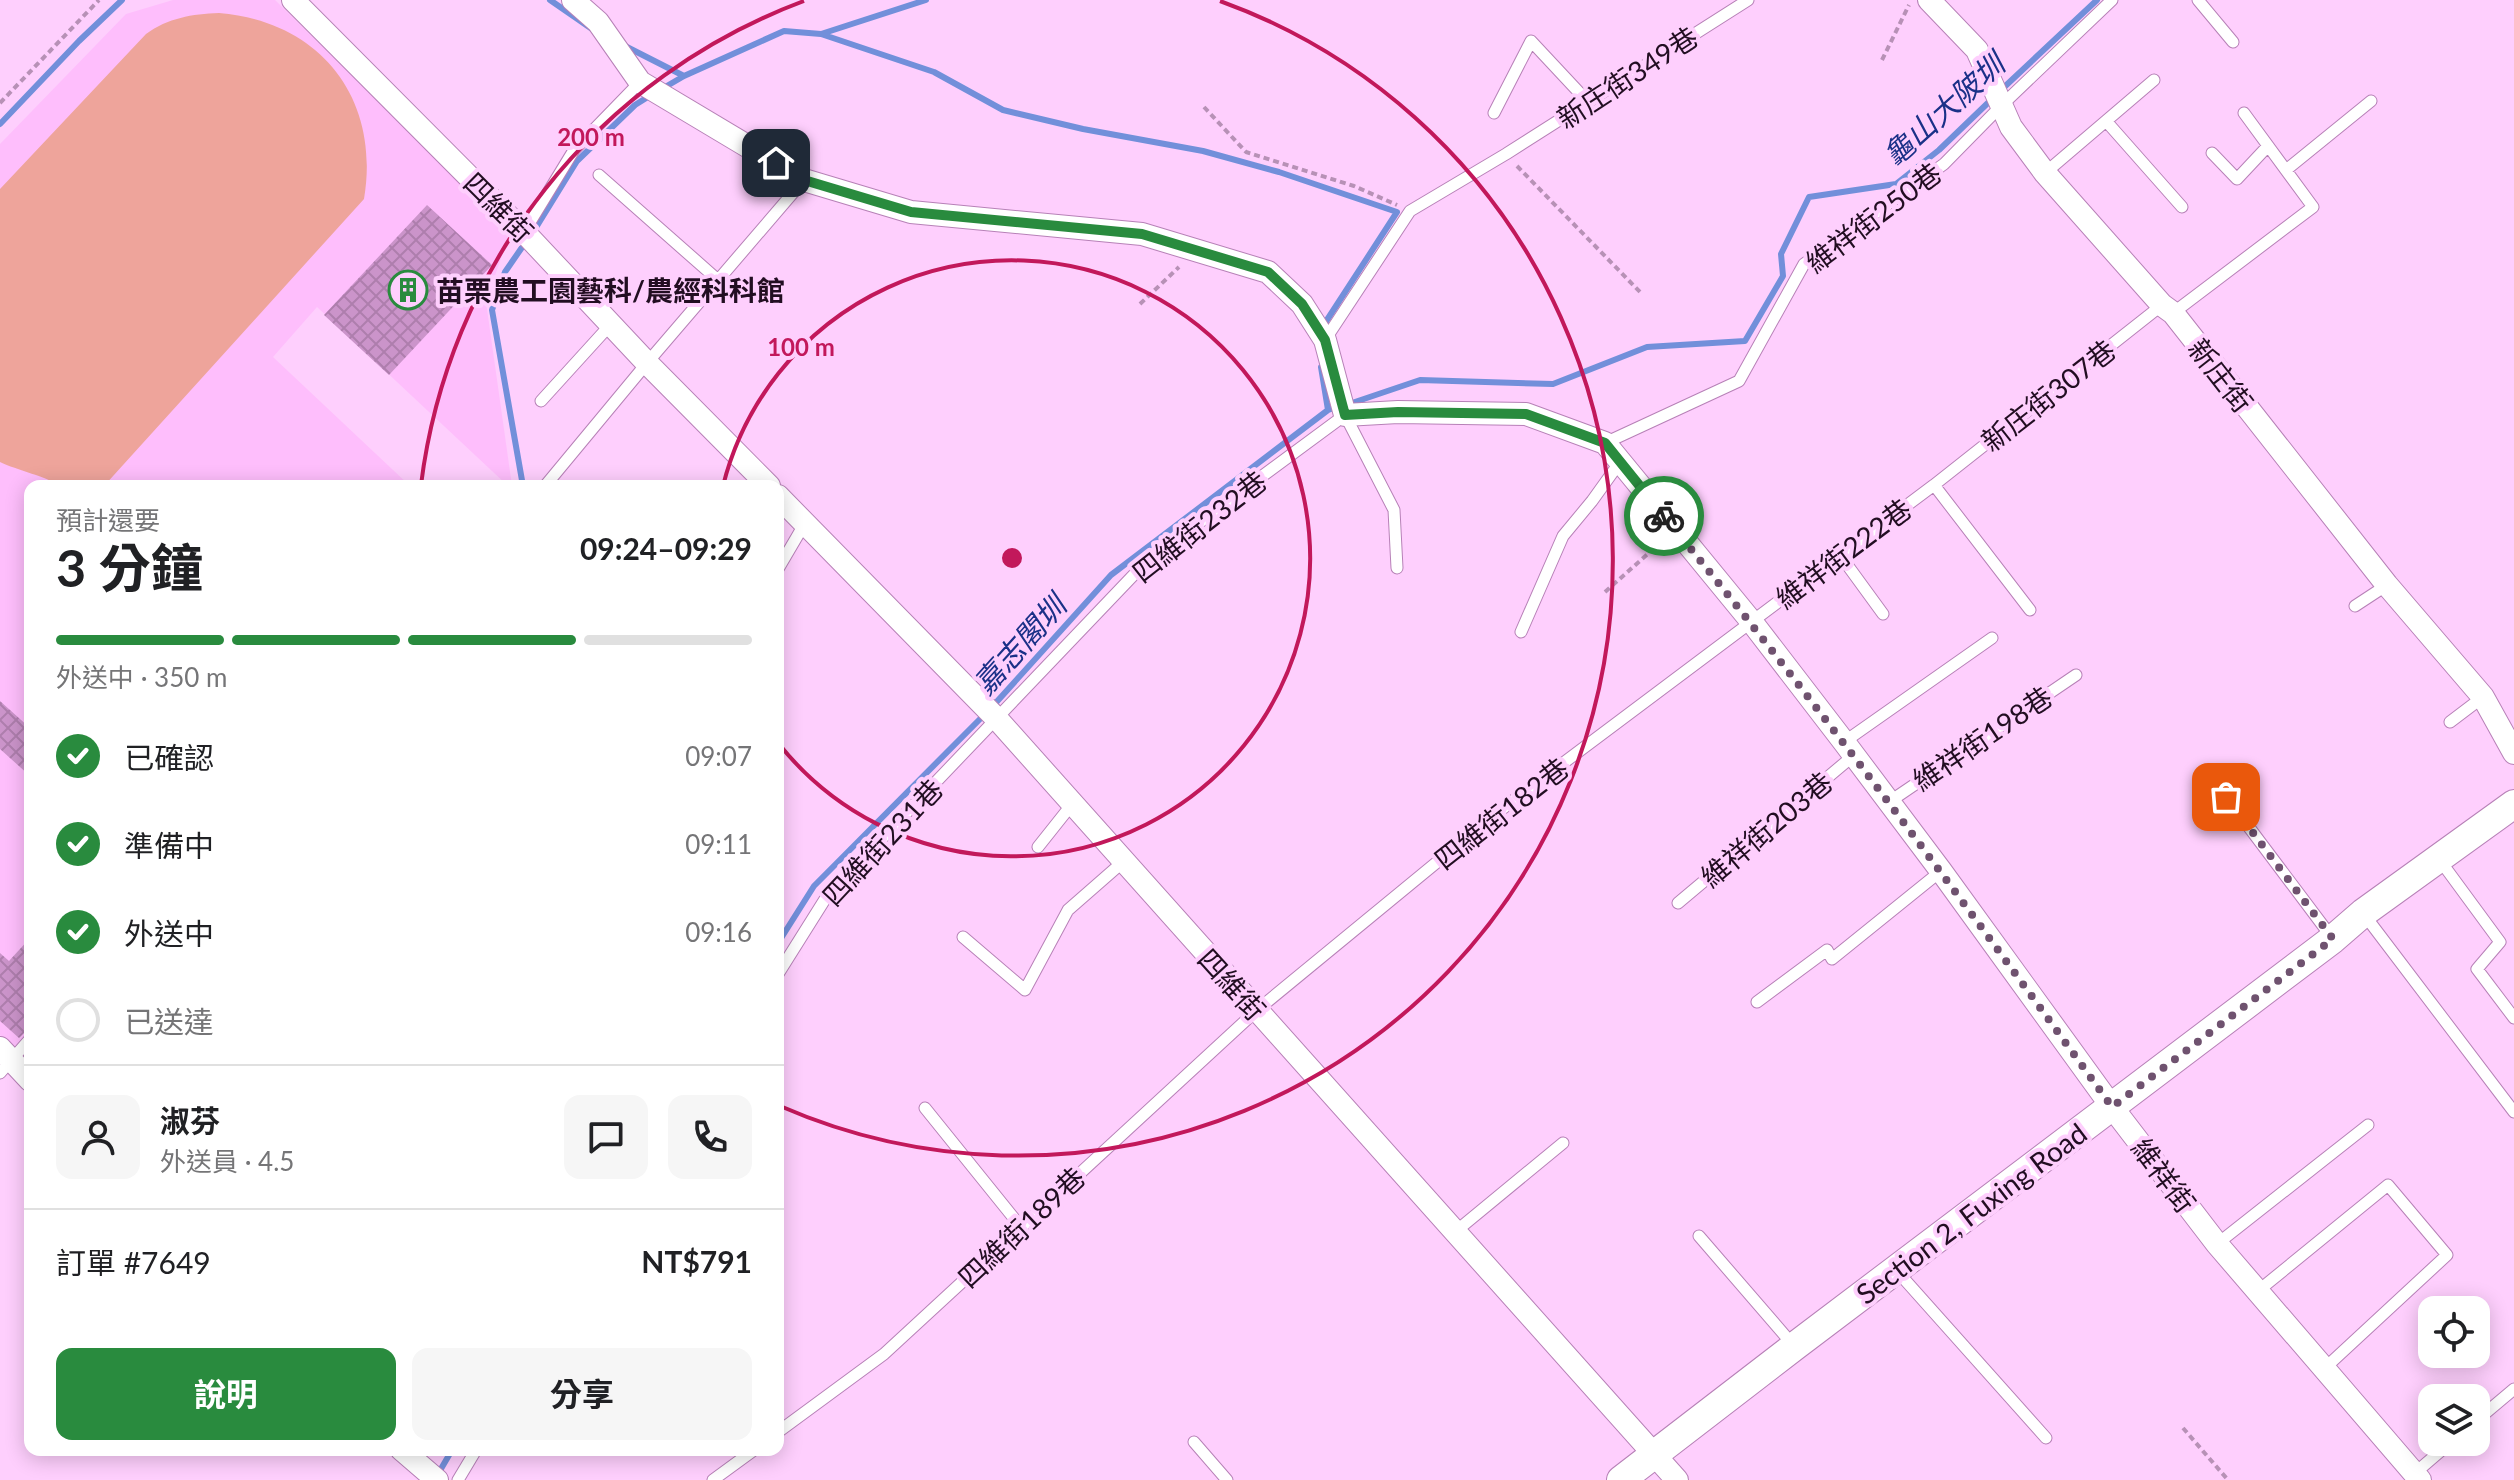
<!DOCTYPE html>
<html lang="zh-TW">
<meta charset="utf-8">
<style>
:root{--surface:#fff;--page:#f6f6f6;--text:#202124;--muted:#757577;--line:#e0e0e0;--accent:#298b3e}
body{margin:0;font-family:Lato,"Noto Sans TC",sans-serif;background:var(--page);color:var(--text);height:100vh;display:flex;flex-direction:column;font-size:30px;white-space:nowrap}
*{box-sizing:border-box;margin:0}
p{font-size:26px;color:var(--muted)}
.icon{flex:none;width:44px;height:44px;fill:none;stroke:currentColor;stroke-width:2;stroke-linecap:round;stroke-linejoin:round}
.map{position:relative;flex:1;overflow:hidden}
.sheet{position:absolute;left:24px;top:480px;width:760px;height:976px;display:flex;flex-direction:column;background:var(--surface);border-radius:16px;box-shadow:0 4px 20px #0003}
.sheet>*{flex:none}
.fabs{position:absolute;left:2418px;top:1296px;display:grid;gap:16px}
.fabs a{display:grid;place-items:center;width:72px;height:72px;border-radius:16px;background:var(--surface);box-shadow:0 4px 20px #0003;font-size:40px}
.pin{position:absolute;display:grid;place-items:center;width:68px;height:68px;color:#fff;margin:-34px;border-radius:16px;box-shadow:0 4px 12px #0006}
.courier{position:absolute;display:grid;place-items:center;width:80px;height:80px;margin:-40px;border:6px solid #298b3e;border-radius:50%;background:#fff;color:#222;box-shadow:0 2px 10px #0007}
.overview em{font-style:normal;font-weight:700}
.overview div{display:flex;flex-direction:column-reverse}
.overview{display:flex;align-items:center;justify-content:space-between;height:136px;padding:0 32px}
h1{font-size:52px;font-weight:700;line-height:60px}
.bar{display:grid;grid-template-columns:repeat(4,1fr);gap:12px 8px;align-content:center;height:96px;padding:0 32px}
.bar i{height:10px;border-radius:6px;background:var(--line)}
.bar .current{background:var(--accent)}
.bar p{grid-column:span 4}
.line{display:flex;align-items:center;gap:20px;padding:0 32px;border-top:2px solid var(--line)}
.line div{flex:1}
.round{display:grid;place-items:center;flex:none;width:84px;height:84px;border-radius:16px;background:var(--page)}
ol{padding:0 32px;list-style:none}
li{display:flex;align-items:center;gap:24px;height:88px}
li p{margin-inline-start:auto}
li .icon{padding:8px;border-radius:50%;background:var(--accent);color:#fff;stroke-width:4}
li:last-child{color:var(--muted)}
li i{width:44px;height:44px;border:4px solid var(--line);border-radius:50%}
.cta{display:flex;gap:16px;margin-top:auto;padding:16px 32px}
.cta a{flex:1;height:92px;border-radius:16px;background:var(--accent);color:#fff;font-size:32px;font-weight:700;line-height:92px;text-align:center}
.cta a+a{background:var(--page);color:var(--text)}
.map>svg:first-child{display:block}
.built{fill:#febefc}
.grass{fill:#eea49b}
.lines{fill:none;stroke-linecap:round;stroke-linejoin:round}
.stream{stroke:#728fda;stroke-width:6}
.building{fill:url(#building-cross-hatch)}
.service-casing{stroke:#b781b7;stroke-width:13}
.minor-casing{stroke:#b781b7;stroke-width:24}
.tertiary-casing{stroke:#b781b7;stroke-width:30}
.path{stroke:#b791b6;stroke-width:4;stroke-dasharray:6 4;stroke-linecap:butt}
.service{stroke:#fff;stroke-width:11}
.minor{stroke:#fff;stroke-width:22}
.tertiary{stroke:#fff;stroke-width:28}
.done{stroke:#6f526f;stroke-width:8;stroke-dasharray:0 14.4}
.route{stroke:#298b3e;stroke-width:10}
.ring{fill:none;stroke:#c2185b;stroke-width:4}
.labels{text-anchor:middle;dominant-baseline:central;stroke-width:8;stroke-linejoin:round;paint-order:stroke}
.street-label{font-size:28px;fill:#220e22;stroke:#fecffd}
.poi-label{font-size:28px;font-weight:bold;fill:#220e22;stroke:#fecffd;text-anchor:start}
.water-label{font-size:30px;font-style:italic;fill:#1b3188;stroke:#fecffd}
.centre{fill:#c2185b;stroke:#fecffd;stroke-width:4}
.ring-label{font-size:24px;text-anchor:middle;font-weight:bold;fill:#c2185b;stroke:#fecffd;stroke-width:8;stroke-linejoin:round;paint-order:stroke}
</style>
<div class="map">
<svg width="2514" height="1480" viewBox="0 0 2514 1480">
<defs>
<pattern id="building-cross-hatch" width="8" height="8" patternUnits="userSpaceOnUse" patternTransform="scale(2)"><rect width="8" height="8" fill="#cb94ca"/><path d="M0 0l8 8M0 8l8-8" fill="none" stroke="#ae7ead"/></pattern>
</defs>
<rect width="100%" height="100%" fill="#fecffd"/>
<!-- built -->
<path class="built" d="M173 0H275L510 232 486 302 512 486H508L317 307 273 357 410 486H30V1035L23 1042 13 1047 0 1035V144L126 14Z"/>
<!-- grass -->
<path class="grass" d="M219 13C320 21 381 98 364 199L104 486H59C49 477 16 470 0 462V189L146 34C168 18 192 14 219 13Z"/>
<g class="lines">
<!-- stream -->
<path class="stream" d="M550 0 592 29
M821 34 926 0
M623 45 684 76
M660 90 684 76 784 31 821 34 934 72 1003 110 1083 129 1203 151 1279 172 1397 212 1325 323 1324 328
M2000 91 2097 0
M0 124 79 41 122 0
M532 234 577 161 635 105 651 95
M1321 367 1328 410
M1349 404 1420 380 1553 384 1647 347 1745 341 1783 276 1781 254 1809 197 1896 184 1939 150 1992 99
M523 486 492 310 505 272 525 243
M992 707 1111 575 1328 410 1338 407
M778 943 814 886 984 715
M438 1474 452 1450"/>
</g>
<!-- building -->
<path class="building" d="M427 205 492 265 389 375 324 315Z
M0 701 30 728V776L0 749Z
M30 938V1027L19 1038 0 1021V953L9 961Z"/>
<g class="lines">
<defs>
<path id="service" d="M2198 0 2233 42
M1494 113 1531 41 1588 102
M2106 121 2182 207
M2212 153 2237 179 2267 147
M2286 170 2371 101
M2045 173 2154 80
M599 175 718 280
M524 232 574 150 640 82
M2173 313 2313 207 2244 113
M1325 340 1410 211 1506 154 1748 0
M541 401 611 324
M1605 443 1739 381 1804 264 1944 164 2002 105 2112 0
M1934 485 2030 610
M545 486 647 363 804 180
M1840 555 1883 614
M778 569 805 523
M2355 606 2387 585
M1521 632 1563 536 1592 501 1620 462
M2450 722 2483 697
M1844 742 1992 638
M2209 774 2333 939
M1889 802 2076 675
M1038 847 1073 803
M2439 859 2500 942 2477 969 2514 1018
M1678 903 1853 756
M2363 913 2514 1112
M963 937 1025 990 1068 910 1124 861
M778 974 827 896 1146 562 1345 415 1394 510 1397 568
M1757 1002 1827 950 1832 959 1941 871
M0 1073 30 1039
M925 1108 1021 1227
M1455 1232 1563 1143
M1699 1236 1794 1346
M2217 1244 2368 1125
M1897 1271 2046 1438
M2258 1291 2388 1185 2447 1255 2325 1368
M2476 1421 2514 1389
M778 1432 884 1354 1256 1011 1498 812 1934 485 2162 305
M1194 1442 1227 1480
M2415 1473 2451 1442
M458 1480 476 1450
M713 1480 754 1450"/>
<path id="minor" d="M293 0 524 232 647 363 769 486
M573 0 598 22 640 82 804 180 911 212 1142 234 1268 272 1302 304 1325 340 1345 415 1398 412 1526 414 1605 443 1751 621 1844 742 1941 871 2112 1107 2217 1244 2420 1480
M1929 0 1977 50 2011 127 2045 173 2162 305 2173 313 2387 585 2483 697 2514 753
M778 496 997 719 1677 1480
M0 1048 30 1080
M402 1450 437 1480"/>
<path id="tertiary" d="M1621 1480 1795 1346 2333 939 2363 913 2514 804"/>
</defs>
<!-- service casing -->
<use href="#service" class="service-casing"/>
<!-- minor casing -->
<use href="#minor" class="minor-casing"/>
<!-- tertiary casing -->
<use href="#tertiary" class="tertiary-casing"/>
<!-- path -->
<path class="path" d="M1882 60 1909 5
M0 103 99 0
M1204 107 1246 152 1354 186 1397 205
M1517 166 1641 293
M1140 304 1179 267
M1605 592 1660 543
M2183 1428 2228 1480"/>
<!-- service -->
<use href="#service" class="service"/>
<!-- minor -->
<use href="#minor" class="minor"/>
<!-- tertiary -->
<use href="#tertiary" class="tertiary"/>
</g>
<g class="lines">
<!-- done -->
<path class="done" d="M1664 516C1821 707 1967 906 2112 1107L2333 939 2226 797"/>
<!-- route -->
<path class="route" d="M776 163 804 180 911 212 1142 234 1268 272 1302 304 1325 340 1345 415 1398 412 1526 414 1605 443 1664 516"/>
</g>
<!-- distance rings -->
<g class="ring">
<path d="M723 486A298 298 0 1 1 779 744"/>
<path d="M421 485A595 595 0 0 1 804 1M1220 1A595 595 0 1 1 780 1106"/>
</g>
<!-- icons -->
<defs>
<symbol id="building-ring" viewBox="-11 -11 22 22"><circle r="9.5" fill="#fecffd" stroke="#298b3e" stroke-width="1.5"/><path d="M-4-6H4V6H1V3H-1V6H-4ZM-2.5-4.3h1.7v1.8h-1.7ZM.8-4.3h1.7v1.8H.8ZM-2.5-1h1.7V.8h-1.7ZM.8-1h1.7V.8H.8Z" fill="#298b3e"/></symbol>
</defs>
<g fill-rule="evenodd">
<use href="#building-ring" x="386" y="268" width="44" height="44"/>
</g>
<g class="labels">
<!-- street labels -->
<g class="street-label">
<text transform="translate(1627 77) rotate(-33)">新庄街349巷</text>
<text transform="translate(499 207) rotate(45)">四維街</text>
<text transform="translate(1873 217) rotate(-37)">維祥街250巷</text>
<text transform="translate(2221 375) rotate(52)">新庄街</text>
<text transform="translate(2048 395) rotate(-38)">新庄街307巷</text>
<text transform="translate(1199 526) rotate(-38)">四維街232巷</text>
<text transform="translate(1843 553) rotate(-37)">維祥街222巷</text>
<text transform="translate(1982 738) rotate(-34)">維祥街198巷</text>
<text transform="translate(1501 813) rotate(-38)">四維街182巷</text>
<text transform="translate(1766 829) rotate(-40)">維祥街203巷</text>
<text transform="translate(882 842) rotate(-47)">四維街231巷</text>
<text transform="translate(1232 984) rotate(48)">四維街</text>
<text transform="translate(2164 1175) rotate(53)">維祥街</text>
<text transform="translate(1971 1213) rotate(-37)">Section 2, Fuxing Road</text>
<text transform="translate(1021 1227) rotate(-43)">四維街189巷</text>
</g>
<!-- poi labels -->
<g class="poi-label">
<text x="436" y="290">苗栗農工園藝科/農經科科館</text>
</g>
<!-- water labels -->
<g class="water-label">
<text transform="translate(1943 109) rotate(-42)">龜山大陂圳</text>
<text transform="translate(1019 644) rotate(-48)">嘉志閣圳</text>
</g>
</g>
<circle cx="1012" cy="558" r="12" class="centre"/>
<g class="ring-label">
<text x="591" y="146">200 m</text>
<text x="801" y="356">100 m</text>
</g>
</svg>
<div class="fabs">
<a><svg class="icon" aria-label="locate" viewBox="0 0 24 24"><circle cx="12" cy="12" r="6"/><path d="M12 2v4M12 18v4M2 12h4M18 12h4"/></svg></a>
<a><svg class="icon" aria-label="layers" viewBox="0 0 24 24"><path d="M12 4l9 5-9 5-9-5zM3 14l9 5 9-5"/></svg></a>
</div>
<div class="pin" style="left:2226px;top:797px;background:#ea580c"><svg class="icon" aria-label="bag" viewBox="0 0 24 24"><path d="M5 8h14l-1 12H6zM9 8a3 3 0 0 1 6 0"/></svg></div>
<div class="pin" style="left:776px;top:163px;background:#1f2937"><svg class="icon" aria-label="home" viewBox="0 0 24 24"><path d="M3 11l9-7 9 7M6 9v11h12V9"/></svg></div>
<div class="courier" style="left:1664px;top:516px"><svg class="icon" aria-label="bike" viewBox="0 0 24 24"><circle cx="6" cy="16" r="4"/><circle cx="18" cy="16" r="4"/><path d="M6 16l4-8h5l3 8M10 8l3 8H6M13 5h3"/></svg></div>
<section class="sheet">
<div class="overview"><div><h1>3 分鐘</h1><p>預計還要</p></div><em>09:24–09:29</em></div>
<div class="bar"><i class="current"></i><i class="current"></i><i class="current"></i><i></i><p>外送中 · 350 m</p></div>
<ol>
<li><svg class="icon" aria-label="check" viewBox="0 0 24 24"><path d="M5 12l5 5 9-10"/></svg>已確認<p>09:07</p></li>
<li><svg class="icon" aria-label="check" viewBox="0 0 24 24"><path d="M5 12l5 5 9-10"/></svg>準備中<p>09:11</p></li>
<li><svg class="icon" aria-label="check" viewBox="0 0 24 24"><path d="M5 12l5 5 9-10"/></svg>外送中<p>09:16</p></li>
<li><i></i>已送達</li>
</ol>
<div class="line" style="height:144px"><a class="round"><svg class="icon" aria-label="person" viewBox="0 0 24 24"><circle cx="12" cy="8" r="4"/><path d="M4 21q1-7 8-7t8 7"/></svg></a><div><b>淑芬</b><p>外送員 · 4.5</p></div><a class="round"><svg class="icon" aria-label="chat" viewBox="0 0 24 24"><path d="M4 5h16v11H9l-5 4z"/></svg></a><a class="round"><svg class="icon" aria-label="phone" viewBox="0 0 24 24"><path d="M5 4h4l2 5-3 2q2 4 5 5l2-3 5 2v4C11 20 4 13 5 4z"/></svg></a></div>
<div class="line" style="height:104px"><div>訂單 #7649</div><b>NT$791</b></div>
<div class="cta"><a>說明</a><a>分享</a></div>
</section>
</div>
